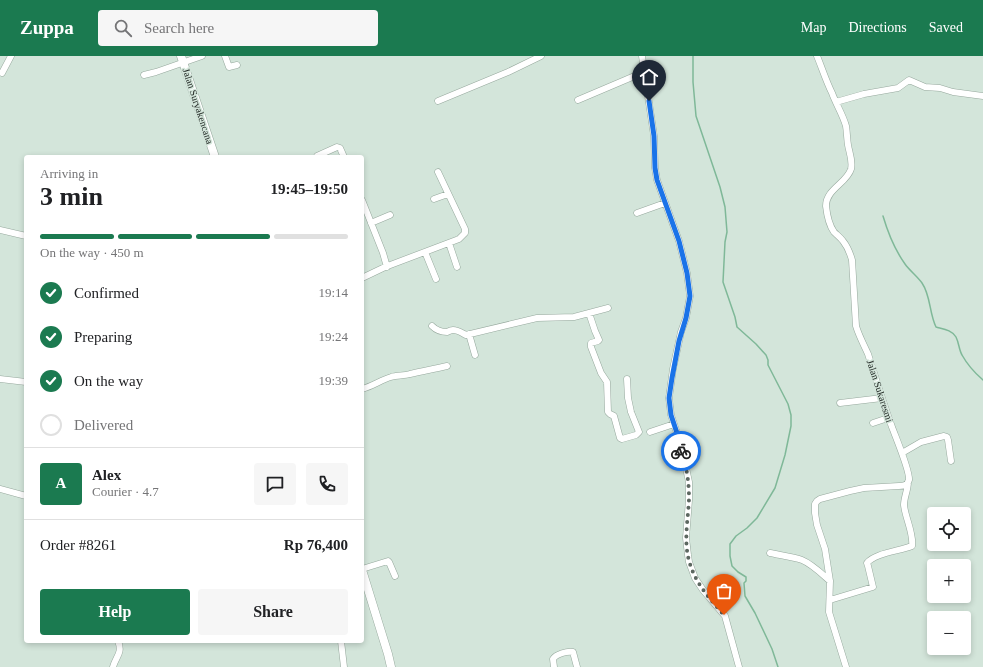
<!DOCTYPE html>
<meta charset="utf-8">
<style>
:root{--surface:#fff;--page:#f6f6f6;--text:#202124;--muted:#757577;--line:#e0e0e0;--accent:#1b7a50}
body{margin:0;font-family:Georgia,serif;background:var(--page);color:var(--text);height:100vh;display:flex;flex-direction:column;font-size:15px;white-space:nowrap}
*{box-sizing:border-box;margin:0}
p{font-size:13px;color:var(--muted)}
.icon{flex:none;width:22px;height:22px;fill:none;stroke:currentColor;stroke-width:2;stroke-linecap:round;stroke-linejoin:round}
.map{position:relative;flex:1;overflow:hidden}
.panel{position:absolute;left:24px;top:99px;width:340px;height:488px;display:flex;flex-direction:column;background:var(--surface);border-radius:4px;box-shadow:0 2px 6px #0003}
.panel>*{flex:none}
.controls{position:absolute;left:927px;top:451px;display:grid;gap:8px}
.controls a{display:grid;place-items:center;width:44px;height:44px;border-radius:4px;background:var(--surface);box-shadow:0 2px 6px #0003;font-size:20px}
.pin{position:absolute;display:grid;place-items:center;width:34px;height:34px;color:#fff;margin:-41px -17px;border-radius:50% 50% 50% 0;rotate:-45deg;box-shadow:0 0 4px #0007}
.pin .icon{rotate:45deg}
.courier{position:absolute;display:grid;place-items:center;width:40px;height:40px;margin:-20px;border:3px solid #1a73e8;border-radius:50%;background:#fff;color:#222;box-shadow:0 1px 5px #0007}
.overview em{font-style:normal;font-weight:700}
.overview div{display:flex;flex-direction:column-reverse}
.overview{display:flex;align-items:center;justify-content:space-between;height:68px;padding:0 16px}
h1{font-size:26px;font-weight:700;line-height:30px}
.bar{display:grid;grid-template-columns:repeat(4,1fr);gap:6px 4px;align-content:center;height:48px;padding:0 16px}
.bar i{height:5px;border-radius:3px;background:var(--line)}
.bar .current{background:var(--accent)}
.bar p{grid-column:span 4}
.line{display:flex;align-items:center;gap:10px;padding:0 16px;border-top:1px solid var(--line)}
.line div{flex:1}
.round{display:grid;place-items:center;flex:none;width:42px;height:42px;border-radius:4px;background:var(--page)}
ol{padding:0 16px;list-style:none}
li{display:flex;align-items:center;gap:12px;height:44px}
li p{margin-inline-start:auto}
li .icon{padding:4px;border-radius:50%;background:var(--accent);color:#fff;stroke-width:4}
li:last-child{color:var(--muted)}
li i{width:22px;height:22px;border:2px solid var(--line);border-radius:50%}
.primary-button{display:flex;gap:8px;margin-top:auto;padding:8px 16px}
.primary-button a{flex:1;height:46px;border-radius:4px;background:var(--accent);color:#fff;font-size:16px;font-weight:700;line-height:46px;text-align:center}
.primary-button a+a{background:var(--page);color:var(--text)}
header{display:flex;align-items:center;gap:24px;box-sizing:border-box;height:56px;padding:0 20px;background:var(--accent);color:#fff}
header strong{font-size:19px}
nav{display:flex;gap:22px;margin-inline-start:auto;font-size:14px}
.search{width:280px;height:36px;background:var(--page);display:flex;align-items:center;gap:10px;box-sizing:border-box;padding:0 14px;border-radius:4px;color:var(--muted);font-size:15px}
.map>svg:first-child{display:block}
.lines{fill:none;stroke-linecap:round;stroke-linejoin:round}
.stream{stroke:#7fb898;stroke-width:1.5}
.street-casing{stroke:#96a89d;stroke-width:7}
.secondary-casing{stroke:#96a89d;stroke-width:9}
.street{stroke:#fff;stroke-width:6}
.secondary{stroke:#fff;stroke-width:8}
.done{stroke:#5c6760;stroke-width:4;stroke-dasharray:0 7.2}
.route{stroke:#1a73e8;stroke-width:5}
.labels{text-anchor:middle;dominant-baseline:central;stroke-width:3;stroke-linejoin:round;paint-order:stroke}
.street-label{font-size:10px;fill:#1c231f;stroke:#d3e5da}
</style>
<header>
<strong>Zuppa</strong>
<div class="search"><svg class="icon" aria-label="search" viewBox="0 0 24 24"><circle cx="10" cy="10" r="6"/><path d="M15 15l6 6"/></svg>Search here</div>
<nav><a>Map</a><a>Directions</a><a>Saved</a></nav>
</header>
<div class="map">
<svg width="983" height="611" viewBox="0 0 983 611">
<rect width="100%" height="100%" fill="#d3e5da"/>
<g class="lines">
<!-- stream -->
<path class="stream" d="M693 0V26L696 60 720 131 725 151 727 176 725 186 723 226 735 261 737 271 756 288 766 299 768 304V309L788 348 791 359V370L785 399 775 432 757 462 747 472 736 480 730 488V500L732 510 738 516 746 521V525L744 527 745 540 755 557 772 593 778 611
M883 160C888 177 895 194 905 208 910 215 917 220 922 227 931 240 929 257 936 271 943 273 952 274 956 281 959 287 959 294 962 299 967 308 976 318 983 324"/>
<defs>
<path id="street" d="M225 0 229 11 237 9
M642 0 654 80 655 112 657 124 679 185 687 217 690 240 686 262 681 276 673 313 669 342 671 359 677 377 680 391 684 403 689 426V444L686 482 688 499 689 506 695 522 703 534 725 560 739 611
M817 0C822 12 826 25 832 37 836 48 843 59 846 70 847 76 847 83 848 89 849 96 853 104 851 113 847 127 826 133 826 150 827 159 829 169 834 176 837 179 840 181 843 185 847 190 850 197 852 204L856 270C859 280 864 289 868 298 876 323 883 347 892 371 896 382 910 415 909 424 908 429 903 430 899 430L864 432 850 435 820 443 817 445 815 448V457L817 469 825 493 830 525 829 556 846 611
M2 17 11 0
M144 19 156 16 202 0
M578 44 644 16
M438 45 508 16 541 0
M836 46 864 38 898 32 909 24 925 31 940 32 953 36 983 40
M317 101V100L337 91 340 92 344 101
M434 143 448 138
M362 144 383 197 387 211
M637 157 665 147
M371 167 390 159
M0 174 26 180
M449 187 457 211
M425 196 436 223
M362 222 385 211 459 183 465 177V173L438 116
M589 257 595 275 599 284 598 285 591 287V291L601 317 607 326 608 356 610 358 614 360 620 382 622 383 636 379 639 376 631 356 628 342 627 323
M432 270C436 274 441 276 447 276 449 275 451 274 453 274 458 274 462 277 466 279L537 262 574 261 608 252
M469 278 475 299
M0 323 26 326
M362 333C373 330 381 324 391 321 397 319 404 320 410 318 422 315 435 313 447 310
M840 347 882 342
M873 367 888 362
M650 376 674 368
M902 397 921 386 944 380 947 381 948 384 951 405
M0 433 26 440
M770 497C779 499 794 501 802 504 812 508 822 518 830 525
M362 513 388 505 389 506 395 520
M830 544 873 531 868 510 867 507C875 497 900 495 912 490 914 478 905 461 904 449 904 441 908 434 908 426
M341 585 344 611
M113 611C116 600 123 597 118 585
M554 611 553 603C556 598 567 595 573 596L577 611"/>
<path id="secondary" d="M181 0 215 101
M362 514 388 598 391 611"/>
</defs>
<!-- street casing -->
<use href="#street" class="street-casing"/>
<!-- secondary casing -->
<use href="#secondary" class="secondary-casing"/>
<!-- street -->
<use href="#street" class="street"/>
<!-- secondary -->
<use href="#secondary" class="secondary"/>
</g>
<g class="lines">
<!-- done -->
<path class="done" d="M681 395C687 411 689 427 689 443 688 465 683 487 690 508 696 528 710 543 724 559"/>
<!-- route -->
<path class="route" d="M649 45 654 80 655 112 657 124 679 185 687 217 690 240 686 262 679 285 672 322 669 342 671 359 677 377 681 395"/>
</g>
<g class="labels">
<!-- street labels -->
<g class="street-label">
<text transform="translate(198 50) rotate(72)">Jalan Suryakencana</text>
<text transform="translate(880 335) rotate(72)">Jalan Sukaresmi</text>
</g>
</g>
</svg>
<div class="controls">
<a><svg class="icon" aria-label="locate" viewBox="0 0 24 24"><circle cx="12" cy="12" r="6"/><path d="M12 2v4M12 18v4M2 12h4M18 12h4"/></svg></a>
<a>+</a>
<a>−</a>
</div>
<div class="pin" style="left:724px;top:559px;background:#ea580c"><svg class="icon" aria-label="bag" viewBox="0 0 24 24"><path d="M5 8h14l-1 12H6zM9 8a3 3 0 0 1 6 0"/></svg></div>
<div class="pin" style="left:649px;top:45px;background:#1f2937"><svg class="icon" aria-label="home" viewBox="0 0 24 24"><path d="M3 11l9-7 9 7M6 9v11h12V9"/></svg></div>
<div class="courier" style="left:681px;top:395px"><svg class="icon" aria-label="bike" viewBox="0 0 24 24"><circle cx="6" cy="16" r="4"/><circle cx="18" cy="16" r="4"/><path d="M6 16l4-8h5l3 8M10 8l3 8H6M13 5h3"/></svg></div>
<section class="panel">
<div class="overview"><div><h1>3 min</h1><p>Arriving in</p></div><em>19:45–19:50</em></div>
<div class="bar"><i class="current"></i><i class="current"></i><i class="current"></i><i></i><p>On the way · 450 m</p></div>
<ol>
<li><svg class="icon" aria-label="check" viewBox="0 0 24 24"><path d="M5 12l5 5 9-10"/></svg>Confirmed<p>19:14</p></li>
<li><svg class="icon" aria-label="check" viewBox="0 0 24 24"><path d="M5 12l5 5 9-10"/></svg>Preparing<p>19:24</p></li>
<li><svg class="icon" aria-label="check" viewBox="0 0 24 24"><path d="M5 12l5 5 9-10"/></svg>On the way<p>19:39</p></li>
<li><i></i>Delivered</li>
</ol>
<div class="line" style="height:72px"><b class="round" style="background:var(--accent);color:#fff">A</b><div><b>Alex</b><p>Courier · 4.7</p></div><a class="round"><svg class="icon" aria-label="chat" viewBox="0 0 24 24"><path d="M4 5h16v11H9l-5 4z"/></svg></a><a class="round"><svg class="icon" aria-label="phone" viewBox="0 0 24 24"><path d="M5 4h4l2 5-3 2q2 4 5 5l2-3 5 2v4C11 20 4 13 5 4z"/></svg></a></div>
<div class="line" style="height:52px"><div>Order #8261</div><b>Rp 76,400</b></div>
<div class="primary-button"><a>Help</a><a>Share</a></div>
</section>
</div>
